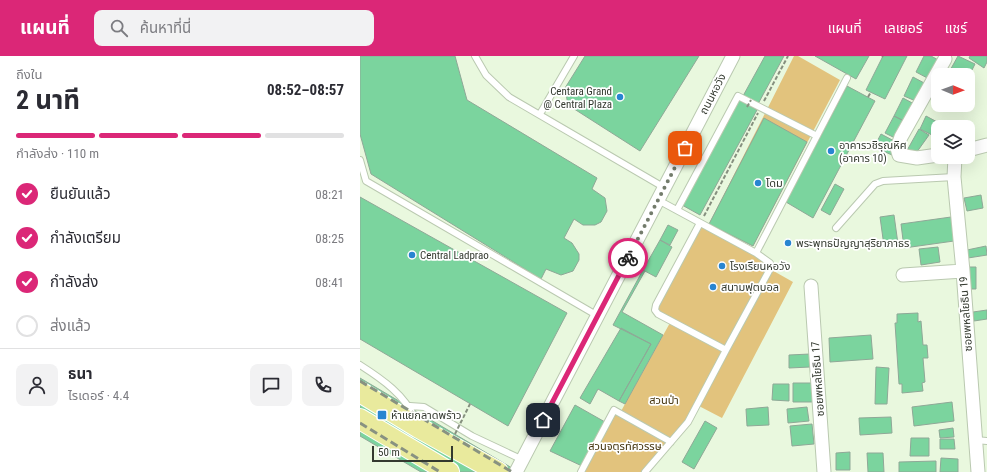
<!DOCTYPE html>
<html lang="th">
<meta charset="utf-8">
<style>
:root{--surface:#fff;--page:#f2f2f3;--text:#2b2b33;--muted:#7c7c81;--line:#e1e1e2;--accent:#db2777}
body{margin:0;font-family:"Roboto Condensed","Noto Sans Thai",sans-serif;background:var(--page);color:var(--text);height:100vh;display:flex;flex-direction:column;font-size:15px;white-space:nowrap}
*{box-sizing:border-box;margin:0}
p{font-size:13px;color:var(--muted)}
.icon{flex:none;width:22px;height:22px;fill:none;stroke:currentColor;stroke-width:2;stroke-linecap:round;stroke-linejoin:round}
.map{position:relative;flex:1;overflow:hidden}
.panel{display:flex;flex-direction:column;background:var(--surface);width:360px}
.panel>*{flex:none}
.needle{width:26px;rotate:91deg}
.buttons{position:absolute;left:571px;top:12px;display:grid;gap:8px}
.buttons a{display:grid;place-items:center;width:44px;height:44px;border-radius:8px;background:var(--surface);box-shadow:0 4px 16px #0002;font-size:20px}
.scale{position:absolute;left:12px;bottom:10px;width:81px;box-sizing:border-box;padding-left:4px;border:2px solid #33392f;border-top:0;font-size:11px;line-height:14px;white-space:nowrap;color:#33392f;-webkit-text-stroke:3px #fff;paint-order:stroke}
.pin{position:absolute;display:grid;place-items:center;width:34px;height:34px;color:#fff;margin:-17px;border-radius:8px;box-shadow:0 2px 6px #0006}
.courier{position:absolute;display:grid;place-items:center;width:40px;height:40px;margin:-20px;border:3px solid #db2777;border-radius:50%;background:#fff;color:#222;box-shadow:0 1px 5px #0007}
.summary em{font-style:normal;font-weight:700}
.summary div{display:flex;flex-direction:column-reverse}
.summary{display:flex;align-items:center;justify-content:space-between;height:68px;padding:0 16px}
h1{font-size:26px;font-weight:700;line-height:30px}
.bar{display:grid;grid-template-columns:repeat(4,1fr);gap:6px 4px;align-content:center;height:48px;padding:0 16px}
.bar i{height:5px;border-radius:3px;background:var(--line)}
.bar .selected{background:var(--accent)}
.bar p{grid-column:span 4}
.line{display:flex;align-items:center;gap:10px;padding:0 16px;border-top:1px solid var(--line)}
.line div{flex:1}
.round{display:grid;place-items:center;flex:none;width:42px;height:42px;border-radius:8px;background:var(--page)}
ol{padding:0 16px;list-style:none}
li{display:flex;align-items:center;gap:12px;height:44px}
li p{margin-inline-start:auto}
li .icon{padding:4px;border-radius:50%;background:var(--accent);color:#fff;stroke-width:4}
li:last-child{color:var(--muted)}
li i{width:22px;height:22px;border:2px solid var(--line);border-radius:50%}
header{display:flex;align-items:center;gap:24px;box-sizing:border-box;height:56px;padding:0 20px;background:var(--accent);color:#fff}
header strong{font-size:19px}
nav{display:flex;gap:22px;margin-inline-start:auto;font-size:14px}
.search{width:280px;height:36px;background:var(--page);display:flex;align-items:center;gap:10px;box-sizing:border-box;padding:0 14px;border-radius:8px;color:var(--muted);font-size:15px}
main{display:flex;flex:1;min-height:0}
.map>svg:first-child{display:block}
.green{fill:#e2c37d}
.building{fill:#7bd49e;stroke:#8fa897}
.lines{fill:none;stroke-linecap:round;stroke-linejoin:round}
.lane-casing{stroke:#bac9b0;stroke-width:8}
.street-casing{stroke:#bac9b0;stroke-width:15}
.primary-casing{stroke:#fff;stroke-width:22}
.path{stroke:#86907f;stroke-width:2;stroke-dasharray:4 2;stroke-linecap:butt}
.lane{stroke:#fff;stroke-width:6}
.street{stroke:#fff;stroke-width:13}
.primary{stroke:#e9ea9d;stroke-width:20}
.rail{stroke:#889281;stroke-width:3;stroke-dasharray:8 4;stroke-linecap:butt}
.path-bridge{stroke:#86907f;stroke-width:2;stroke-dasharray:4 2;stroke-linecap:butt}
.done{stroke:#737c6c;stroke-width:4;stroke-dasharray:0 7.2}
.route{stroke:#db2777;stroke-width:5}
.poi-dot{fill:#2885d1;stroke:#fff;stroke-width:1.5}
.labels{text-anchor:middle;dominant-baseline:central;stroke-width:3.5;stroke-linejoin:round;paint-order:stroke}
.poi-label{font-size:11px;fill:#33392f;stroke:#fff;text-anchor:start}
.street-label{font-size:11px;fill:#33392f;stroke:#fff}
.park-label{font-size:11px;fill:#41310a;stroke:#fff}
</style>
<header>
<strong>แผนที่</strong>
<div class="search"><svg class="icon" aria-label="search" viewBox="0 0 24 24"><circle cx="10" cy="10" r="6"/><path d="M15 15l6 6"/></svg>ค้นหาที่นี่</div>
<nav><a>แผนที่</a><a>เลเยอร์</a><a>แชร์</a></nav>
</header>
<main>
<section class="panel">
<div class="summary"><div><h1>2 นาที</h1><p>ถึงใน</p></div><em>08:52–08:57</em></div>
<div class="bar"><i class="selected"></i><i class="selected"></i><i class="selected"></i><i></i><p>กำลังส่ง · 110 m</p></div>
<ol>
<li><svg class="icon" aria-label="check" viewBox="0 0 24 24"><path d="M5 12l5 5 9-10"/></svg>ยืนยันแล้ว<p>08:21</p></li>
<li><svg class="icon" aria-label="check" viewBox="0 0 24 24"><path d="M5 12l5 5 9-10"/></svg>กำลังเตรียม<p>08:25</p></li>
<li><svg class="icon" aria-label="check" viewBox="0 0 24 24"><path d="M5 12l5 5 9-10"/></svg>กำลังส่ง<p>08:41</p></li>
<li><i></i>ส่งแล้ว</li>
</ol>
<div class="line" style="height:72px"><a class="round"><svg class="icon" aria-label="person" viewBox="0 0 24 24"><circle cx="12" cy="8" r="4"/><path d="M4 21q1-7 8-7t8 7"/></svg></a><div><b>ธนา</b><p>ไรเดอร์ · 4.4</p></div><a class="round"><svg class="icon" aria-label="chat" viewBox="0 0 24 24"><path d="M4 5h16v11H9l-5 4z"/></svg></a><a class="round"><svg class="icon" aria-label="phone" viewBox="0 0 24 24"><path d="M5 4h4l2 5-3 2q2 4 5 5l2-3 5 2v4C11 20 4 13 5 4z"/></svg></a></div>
</section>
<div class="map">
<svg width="627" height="416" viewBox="0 0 627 416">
<rect width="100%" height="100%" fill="#e9f8de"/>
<!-- green -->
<path class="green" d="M434 0H438L480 24 393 190 349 168Z
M340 167 410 207V213L433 226 362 362 337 349 328 366 285 416H221L254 354 260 357 311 265 296 256Z"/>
<!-- building -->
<path class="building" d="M0 0H95L107 44 237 122 232 133 245 142 247 155 241 166 235 169H223L214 163 204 182 212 187 219 198V204L213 215 201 219 186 213 181 223 11 118 0 78Z
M225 0H339L280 95 208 49 205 32Z
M405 0H424L398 48 383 40Z
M455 0H509L496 23Z
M523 0H547L525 43 506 34Z
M564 0H571L582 6 573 25 556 16Z
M598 0 615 8 608 22V19L588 18Z
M610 0H627V6L624 12 609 2Z
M553 21 566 28 558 46 544 40Z
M487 30 515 45 453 162 426 146Z
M608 33 613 36 608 47Z
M543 42 556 49 548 67 534 60Z
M379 44 397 54 340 159 322 149Z
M596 49H607L604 54Z
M534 60 548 67 539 84 525 77Z
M566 60 581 68 574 80 560 73Z
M404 62 447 86 393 190 349 168Z
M559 73 569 79 554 100 545 98Z
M521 78 538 87 532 99 514 91Z
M475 128 484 133 470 159 461 154Z
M621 139 623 152 607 155 604 142Z
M0 141 207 257 148 370 0 283Z
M534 159 538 188 524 190 520 161Z
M591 161 594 185 544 192 541 168Z
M308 169 318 174 310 189 300 184Z
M300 184 312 191 296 221 283 214Z
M626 190 627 199 608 202 607 194Z
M578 191 580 206 561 209 559 193Z
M608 211H616V233H608Z
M283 214 285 215 262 256 303 279 265 348 259 345 291 288 253 269Z
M627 254V263L614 265 613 256Z
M558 257V266L561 265 563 289H567L568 302H563L565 326 562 327 563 335 542 337V328H539L535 267H537V258Z
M261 272 291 288 259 345 238 333 230 348 220 342Z
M511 279 513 303 470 306 469 282Z
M450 298V311L429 312V299Z
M516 311 529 312 527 348H515Z
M0 322 152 412 150 416H61L0 380Z
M433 327H453V346H433Z
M413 328H429V345L412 344Z
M592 346 594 365 554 370 552 351Z
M215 349 245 366 222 410 190 395Z
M408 351 409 369 387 370 386 353Z
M447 351 449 365 428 367 427 353Z
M531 361 532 377 500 379 499 362Z
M345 365 357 372 334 413 322 406Z
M452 368 454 388 432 390 430 370Z
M593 372 594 381 580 382 579 374Z
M551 382H569V400H550Z
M580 383H594L595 393H580Z
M490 396V414H476V397Z
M507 397H523L524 416H508Z
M581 402 598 403V416H580Z
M576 405V416H539V406Z"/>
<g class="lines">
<defs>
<path id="lane" d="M115 0 126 19 149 41 305 132
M180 58 214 0
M0 104 6 125 238 260
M298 144 396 197 410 207V213L366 294 298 258 295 254 296 249 340 167
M317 154 378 40 457 80
M476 172 515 128 523 125 594 121
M396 197 487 22
M0 309C22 323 45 339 55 363
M50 350 64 351 112 380 163 404
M615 384 627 385
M221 416 254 354 311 386
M285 416 328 366 366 294"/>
<path id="street" d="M608 94 627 89
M578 99 557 102 539 99 537 92 541 81 585 3
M595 101 594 121 603 215 618 416
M543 219 603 215
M451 230 464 416
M156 416 373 0"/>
<path id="primary" d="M0 336 59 372 138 416
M0 363 89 416"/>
</defs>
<!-- lane casing -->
<use href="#lane" class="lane-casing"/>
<!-- street casing -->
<use href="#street" class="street-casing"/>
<!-- primary casing -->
<use href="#primary" class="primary-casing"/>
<!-- path -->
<path class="path" d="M522 0 523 1
M508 41 511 36
M404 45 428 0
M344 160 398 57"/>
<!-- lane -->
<use href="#lane" class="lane"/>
<!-- street -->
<use href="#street" class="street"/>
<!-- primary -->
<use href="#primary" class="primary"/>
<!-- rail -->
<path class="rail" d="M0 325 152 416
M0 367 80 416"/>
<!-- path-bridge -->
<path class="path-bridge" d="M387 51 391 44
M95 378 110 348"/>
</g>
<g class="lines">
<!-- done -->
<path class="done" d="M268 202 325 92"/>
<!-- route -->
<path class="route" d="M183 364 268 202"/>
</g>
<!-- markers -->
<g class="poi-dot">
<circle cx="260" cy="41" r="4"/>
<circle cx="471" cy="95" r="4"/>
<circle cx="398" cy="127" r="4"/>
<circle cx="428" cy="187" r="4"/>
<circle cx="52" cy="199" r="4"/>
<circle cx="362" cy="210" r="4"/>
<circle cx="353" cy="231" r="4"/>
<rect x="17" y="354" width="10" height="10" rx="2"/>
</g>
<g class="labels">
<!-- poi labels -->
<g class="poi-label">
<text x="252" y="35" text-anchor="end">Centara Grand<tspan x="252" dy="13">@ Central Plaza</tspan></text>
<text x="479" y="89">อาคารวชิรุณหิศ<tspan x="479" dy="13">(อาคาร 10)</tspan></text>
<text x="406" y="127">โดม</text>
<text x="436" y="187">พระพุทธปัญญาสุริยาภาธร</text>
<text x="60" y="199">Central Ladprao</text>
<text x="370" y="210">โรงเรียนหอวัง</text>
<text x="361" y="231">สนามฟุตบอล</text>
<text x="31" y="359">ห้าแยกลาดพร้าว</text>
</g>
<!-- street labels -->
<g class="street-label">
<text transform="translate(353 38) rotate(-63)">ถนนหอวัง</text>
<text transform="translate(606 258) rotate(-94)">ซอยพหลโยธิน 19</text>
<text transform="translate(458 323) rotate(-94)">ซอยพหลโยธิน 17</text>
</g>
<!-- park labels -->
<g class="park-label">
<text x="304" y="344">สวนป่า</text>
<text x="265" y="390">สวนจตุรทัศวรรษ</text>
</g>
</g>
</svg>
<div class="buttons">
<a><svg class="needle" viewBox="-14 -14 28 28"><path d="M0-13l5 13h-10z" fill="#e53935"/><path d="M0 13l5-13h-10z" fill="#7c7c81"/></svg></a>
<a><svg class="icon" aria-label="layers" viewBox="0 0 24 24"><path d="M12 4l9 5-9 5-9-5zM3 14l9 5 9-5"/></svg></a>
</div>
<div class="scale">50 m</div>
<div class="pin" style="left:325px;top:92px;background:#ea580c"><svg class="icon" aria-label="bag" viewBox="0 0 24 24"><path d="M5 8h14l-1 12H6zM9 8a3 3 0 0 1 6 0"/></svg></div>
<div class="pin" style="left:183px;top:364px;background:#1f2937"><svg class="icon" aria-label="home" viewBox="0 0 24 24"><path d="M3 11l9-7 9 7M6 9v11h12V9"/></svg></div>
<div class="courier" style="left:268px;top:202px"><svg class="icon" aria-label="bike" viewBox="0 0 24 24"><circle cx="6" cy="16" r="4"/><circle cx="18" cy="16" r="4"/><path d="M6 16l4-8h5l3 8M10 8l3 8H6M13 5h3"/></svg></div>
</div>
</main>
